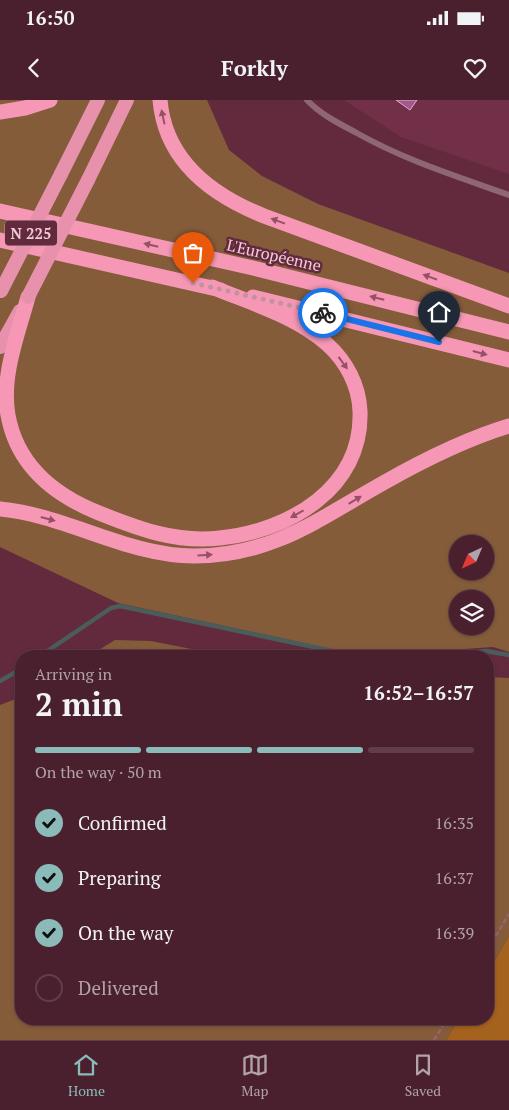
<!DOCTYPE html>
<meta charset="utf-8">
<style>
:root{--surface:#4a202e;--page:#512836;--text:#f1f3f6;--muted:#b2a3aa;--line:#613e4a;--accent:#8bbbb9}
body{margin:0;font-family:"PT Serif",serif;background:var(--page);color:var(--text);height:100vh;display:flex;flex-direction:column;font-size:19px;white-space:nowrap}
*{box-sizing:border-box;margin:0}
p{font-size:16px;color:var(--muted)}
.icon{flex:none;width:28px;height:28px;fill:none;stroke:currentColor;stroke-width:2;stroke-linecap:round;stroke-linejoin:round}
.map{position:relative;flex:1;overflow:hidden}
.sheet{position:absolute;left:15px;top:550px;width:479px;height:375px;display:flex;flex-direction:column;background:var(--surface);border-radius:20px;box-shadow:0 1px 4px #0004,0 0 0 1px var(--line)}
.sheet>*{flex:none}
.needle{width:32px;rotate:224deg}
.tools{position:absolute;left:449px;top:435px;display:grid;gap:10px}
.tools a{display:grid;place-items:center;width:45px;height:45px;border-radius:50%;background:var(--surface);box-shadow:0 1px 4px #0004,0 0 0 1px var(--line);font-size:25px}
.pin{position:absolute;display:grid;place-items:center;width:42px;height:42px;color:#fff;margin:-51px -21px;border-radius:50% 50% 50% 0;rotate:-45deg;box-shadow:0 0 5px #0007}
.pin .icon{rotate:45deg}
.courier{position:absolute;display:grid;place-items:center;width:50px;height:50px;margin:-25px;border:4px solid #1a73e8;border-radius:50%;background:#fff;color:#222;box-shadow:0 1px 6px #0007}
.overview em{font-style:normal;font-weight:600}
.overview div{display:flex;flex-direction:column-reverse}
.overview{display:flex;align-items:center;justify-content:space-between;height:85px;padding:0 20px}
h1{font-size:32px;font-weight:600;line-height:38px}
.bar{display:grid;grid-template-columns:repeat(4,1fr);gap:8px 5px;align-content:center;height:60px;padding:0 20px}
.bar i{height:6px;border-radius:4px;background:var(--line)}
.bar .current{background:var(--accent)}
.bar p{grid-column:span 4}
ol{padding:0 20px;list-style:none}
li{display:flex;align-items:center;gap:15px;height:55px}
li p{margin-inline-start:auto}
li .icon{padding:5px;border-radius:50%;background:var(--accent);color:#111;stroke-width:4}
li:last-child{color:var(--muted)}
li i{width:28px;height:28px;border:2px solid var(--line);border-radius:50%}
.status{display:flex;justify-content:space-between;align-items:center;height:35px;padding:0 25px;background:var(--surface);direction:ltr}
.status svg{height:14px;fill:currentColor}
header{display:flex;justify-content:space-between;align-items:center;height:65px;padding:0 20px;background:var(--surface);font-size:22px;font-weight:600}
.menu{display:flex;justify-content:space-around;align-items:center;height:70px;border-top:1px solid var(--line);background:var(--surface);font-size:14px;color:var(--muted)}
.menu a{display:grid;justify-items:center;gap:2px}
.menu .current{color:var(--accent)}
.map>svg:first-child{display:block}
.built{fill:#713047}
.green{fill:#845c3a;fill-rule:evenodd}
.forest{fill:#a5611e}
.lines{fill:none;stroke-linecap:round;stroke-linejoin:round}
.stream{stroke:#4a5d5b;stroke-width:4.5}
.building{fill:#a3598c;stroke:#e3a8ce}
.path{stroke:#946373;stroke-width:2.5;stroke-dasharray:5 2.5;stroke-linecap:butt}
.service{stroke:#8e6772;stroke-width:6}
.trunk{stroke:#e891ac;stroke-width:14}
.motorway{stroke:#f698b5;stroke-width:15}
.trunk-bridge{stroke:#e891ac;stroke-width:14}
.oneway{fill:#965068}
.done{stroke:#bf93a0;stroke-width:5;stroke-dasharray:0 9}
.route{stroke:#1a73e8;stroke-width:6}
.labels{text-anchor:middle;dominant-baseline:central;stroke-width:5;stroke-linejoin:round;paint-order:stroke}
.shield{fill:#632a3e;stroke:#c69ba8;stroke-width:1}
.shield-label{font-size:15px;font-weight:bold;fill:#f0ccd5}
.street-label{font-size:16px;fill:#f0ccd5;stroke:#632a3e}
</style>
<div class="status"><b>16:50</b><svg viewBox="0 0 49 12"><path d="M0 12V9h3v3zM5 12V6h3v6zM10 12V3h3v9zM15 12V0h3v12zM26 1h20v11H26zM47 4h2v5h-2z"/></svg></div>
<header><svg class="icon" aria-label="back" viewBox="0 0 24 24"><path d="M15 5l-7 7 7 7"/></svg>Forkly<svg class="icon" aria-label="heart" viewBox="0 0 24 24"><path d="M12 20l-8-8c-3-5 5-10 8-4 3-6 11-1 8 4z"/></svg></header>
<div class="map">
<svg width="509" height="940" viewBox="0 0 509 940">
<rect width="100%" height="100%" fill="#632a3e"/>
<!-- built -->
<path class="built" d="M344 0H509V74L401 37Z"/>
<!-- green -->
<path class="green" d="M0 0H207L229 50 262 76 318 104 509 173V552L493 547 364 556 118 503 0 447ZM458 444H485V471H458ZM458 499H485V526H458Z
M115 540 151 541 227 556H89Z
M488 577 509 578V836L488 872Z
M21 597V919H459L446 940H0V605Z"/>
<!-- forest -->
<path class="forest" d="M509 836V940H446L459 919H488V872Z"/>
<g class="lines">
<!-- stream -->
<path class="stream" d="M40 556 111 508 120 506 342 553 402 556
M427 556 486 551 509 555
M0 581 21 569"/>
</g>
<!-- building -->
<path class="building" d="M396 0H417L410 10Z"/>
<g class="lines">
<!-- path -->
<path class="path" d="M488 849 509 814
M434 940 447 919"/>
<!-- service -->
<path class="service" d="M307 0C320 14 338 23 355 32 404 60 456 76 509 95"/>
<!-- trunk -->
<path class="trunk" d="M61 74 98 0
M88 80 127 0
M0 247 20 211"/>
<!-- motorway -->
<path class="motorway" d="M160 0C165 60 211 95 264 116L509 206
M0 12 25 8 50 0
M0 111 253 168 509 232
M0 140 221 190
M28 197C18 234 1 276 8 315 17 366 54 395 99 413 139 429 176 443 220 438 289 431 363 388 360 311 359 285 346 261 327 244 296 216 250 203 212 187
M253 197 509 260
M0 409C66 415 127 456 194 456 273 456 320 418 385 382 424 360 466 339 509 326"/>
<!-- trunk-bridge -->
<path class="trunk-bridge" d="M1 191 61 74
M28 197 88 80"/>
</g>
<!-- one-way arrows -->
<defs><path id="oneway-solid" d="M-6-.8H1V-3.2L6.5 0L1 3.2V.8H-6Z" transform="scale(1.25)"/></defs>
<g class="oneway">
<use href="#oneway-solid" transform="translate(163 17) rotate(-102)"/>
<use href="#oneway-solid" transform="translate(278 121) rotate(-160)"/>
<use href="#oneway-solid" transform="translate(151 145) rotate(-167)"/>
<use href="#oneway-solid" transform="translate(430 177) rotate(-160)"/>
<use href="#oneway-solid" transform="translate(377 198) rotate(-166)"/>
<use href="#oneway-solid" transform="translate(480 253) rotate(15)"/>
<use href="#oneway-solid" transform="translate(343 263) rotate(54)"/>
<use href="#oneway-solid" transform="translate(355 400) rotate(-31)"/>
<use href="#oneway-solid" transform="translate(297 414) rotate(151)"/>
<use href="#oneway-solid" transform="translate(48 419) rotate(15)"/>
<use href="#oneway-solid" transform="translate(205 455) rotate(-3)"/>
</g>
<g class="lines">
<!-- done -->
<path class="done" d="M193 183 323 213"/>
<!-- route -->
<path class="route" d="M323 213 439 242"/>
</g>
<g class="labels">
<!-- shield labels -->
<rect class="shield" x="5" y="120.5" width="52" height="25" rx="4"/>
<g class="shield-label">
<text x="31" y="133">N 225</text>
</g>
<!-- street labels -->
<g class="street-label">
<text transform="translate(274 155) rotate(13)">L'Européenne</text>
</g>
</g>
</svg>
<div class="tools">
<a><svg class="needle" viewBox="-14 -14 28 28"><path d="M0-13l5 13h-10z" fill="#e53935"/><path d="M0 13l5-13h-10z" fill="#b2a3aa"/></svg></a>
<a><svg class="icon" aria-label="layers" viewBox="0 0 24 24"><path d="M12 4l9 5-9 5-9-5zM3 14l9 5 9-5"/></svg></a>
</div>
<div class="pin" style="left:193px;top:183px;background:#ea580c"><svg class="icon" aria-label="bag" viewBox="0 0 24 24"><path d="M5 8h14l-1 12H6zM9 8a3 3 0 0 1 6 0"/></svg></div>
<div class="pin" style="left:439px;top:242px;background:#1f2937"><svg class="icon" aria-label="home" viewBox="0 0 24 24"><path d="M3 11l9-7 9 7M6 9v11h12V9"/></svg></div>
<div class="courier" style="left:323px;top:213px"><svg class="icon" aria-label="bike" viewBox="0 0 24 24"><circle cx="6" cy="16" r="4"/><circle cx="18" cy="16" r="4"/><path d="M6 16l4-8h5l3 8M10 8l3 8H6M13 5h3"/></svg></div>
<section class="sheet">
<div class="overview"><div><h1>2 min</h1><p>Arriving in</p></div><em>16:52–16:57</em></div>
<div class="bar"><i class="current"></i><i class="current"></i><i class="current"></i><i></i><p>On the way · 50 m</p></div>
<ol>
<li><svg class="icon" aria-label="check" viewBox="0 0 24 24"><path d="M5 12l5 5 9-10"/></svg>Confirmed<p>16:35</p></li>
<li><svg class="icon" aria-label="check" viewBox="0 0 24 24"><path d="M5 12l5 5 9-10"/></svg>Preparing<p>16:37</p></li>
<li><svg class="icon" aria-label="check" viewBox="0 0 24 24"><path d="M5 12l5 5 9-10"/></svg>On the way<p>16:39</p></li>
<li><i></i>Delivered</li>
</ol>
</section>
</div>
<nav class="menu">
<a class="current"><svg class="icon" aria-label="home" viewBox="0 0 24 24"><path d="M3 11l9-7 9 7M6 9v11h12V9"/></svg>Home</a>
<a><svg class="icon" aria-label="map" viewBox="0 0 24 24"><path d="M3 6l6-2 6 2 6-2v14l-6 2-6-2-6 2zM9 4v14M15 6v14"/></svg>Map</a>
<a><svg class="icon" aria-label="saved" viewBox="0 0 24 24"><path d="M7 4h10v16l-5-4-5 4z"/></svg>Saved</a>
</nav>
